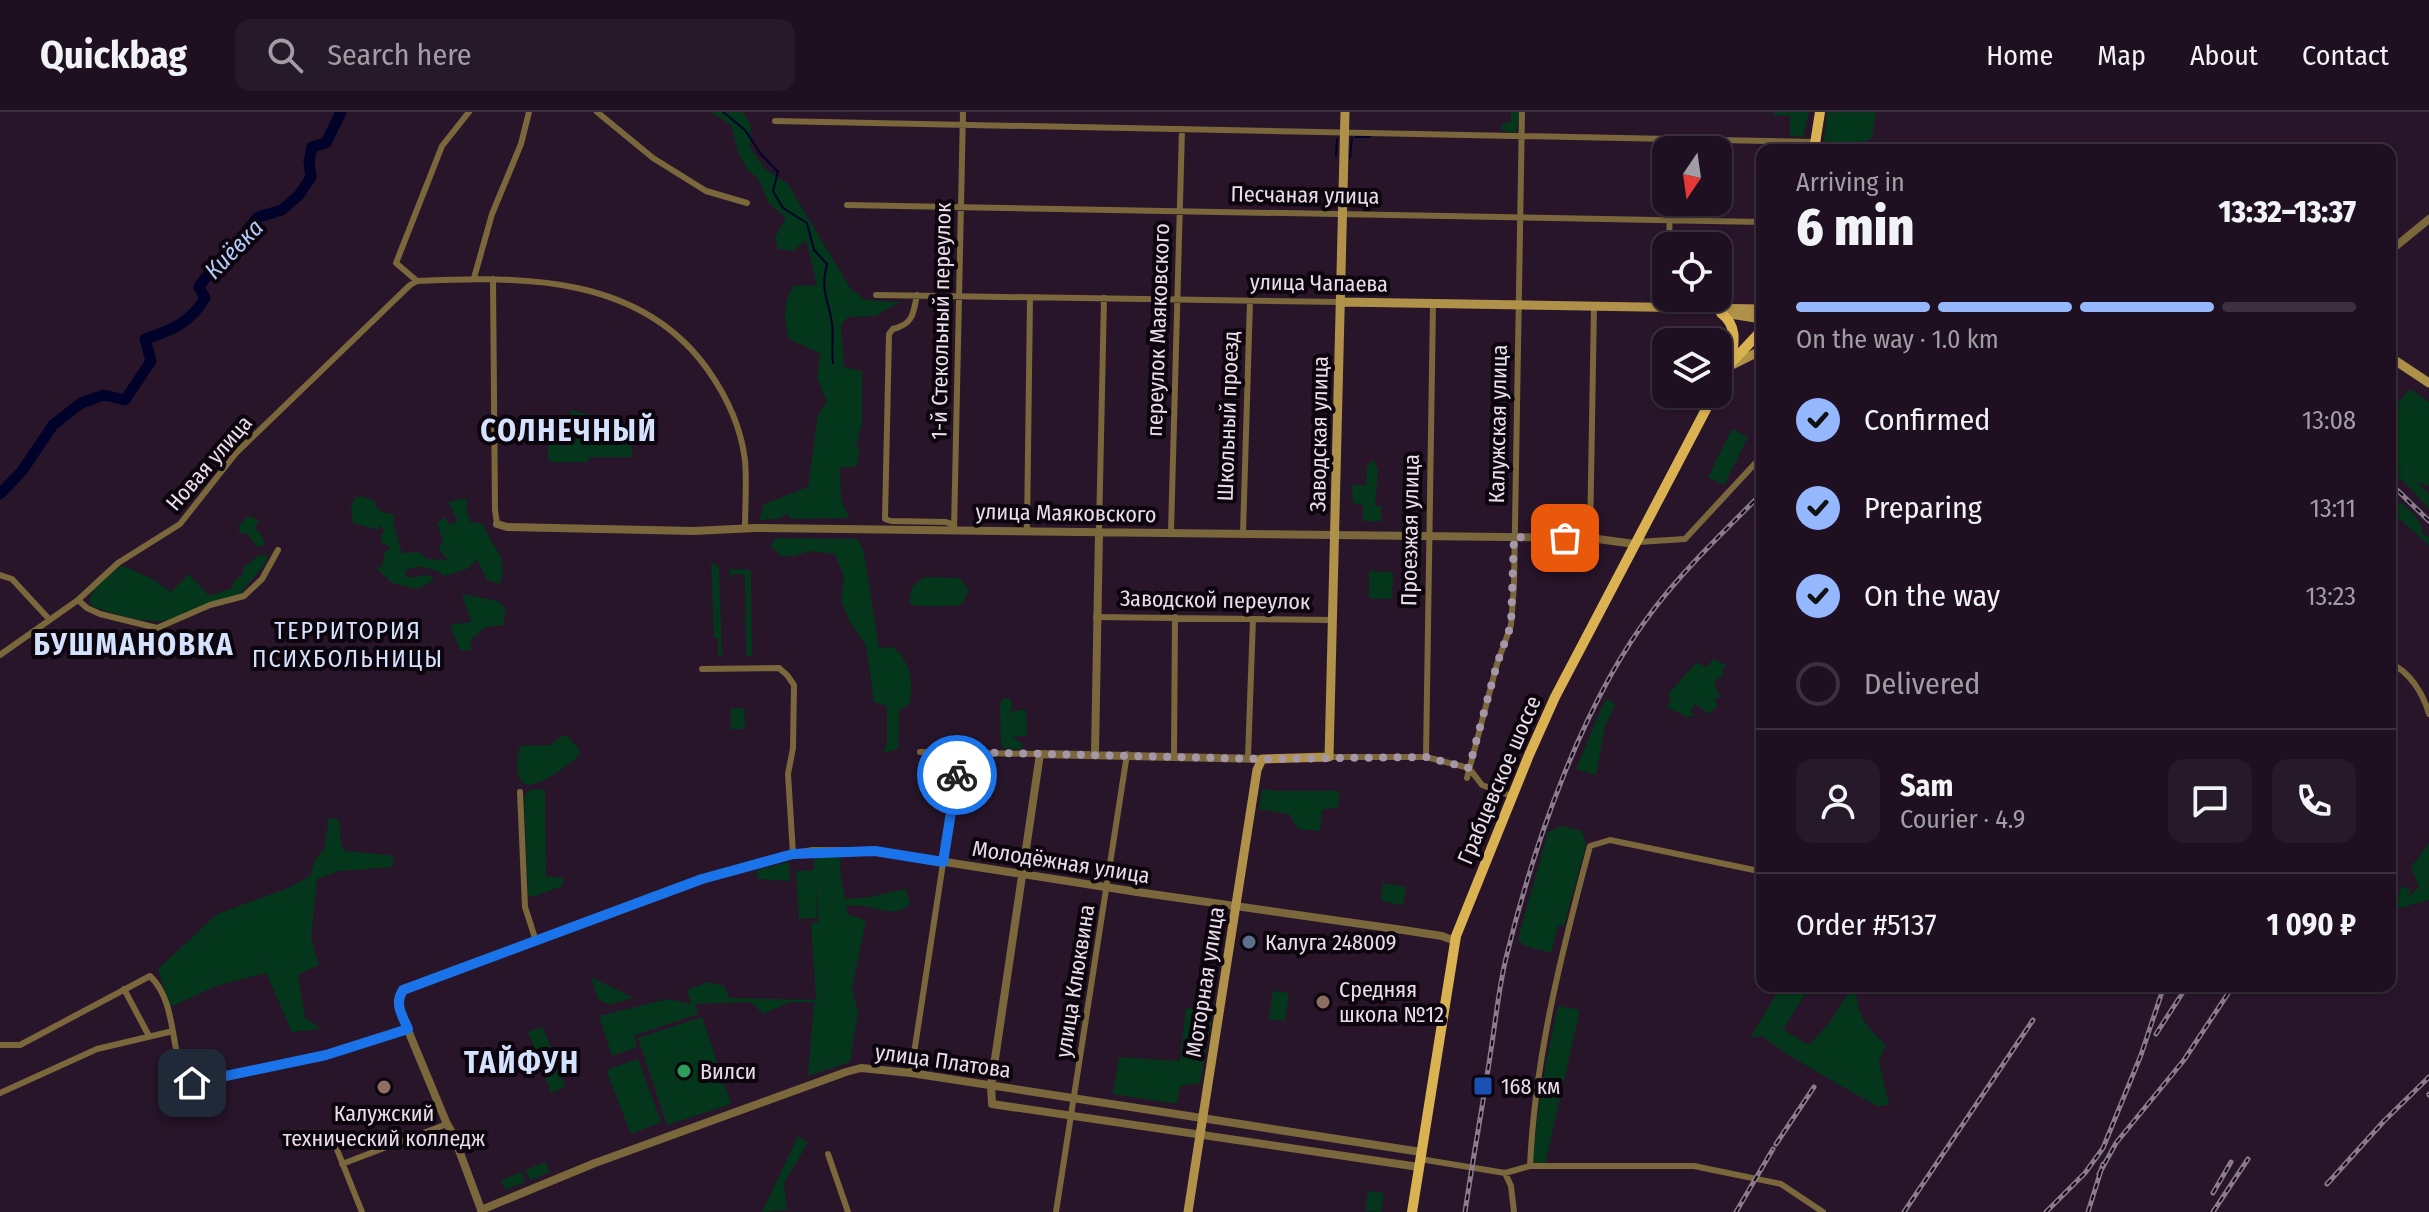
<!DOCTYPE html>
<meta charset="utf-8">
<style>
:root{--surface:#1e1020;--page:#261929;--text:#f1f3f6;--muted:#a19da5;--line:#3c303e;--accent:#94b7fd}
body{margin:0;font-family:"Fira Sans Condensed",sans-serif;background:var(--page);color:var(--text);height:100vh;display:flex;flex-direction:column;font-size:30px;white-space:nowrap}
*{box-sizing:border-box;margin:0}
p{font-size:26px;color:var(--muted)}
.icon{flex:none;width:44px;height:44px;fill:none;stroke:currentColor;stroke-width:2;stroke-linecap:round;stroke-linejoin:round}
.map{position:relative;flex:1;overflow:hidden}
.sheet{position:absolute;left:1756px;top:32px;width:640px;height:848px;display:flex;flex-direction:column;background:var(--surface);border-radius:16px;box-shadow:0 2px 6px #0004,0 0 0 2px var(--line)}
.sheet>*{flex:none}
.needle{width:52px;rotate:193deg}
.tools{position:absolute;left:1652px;top:24px;display:grid;gap:16px}
.tools a{display:grid;place-items:center;width:80px;height:80px;border-radius:16px;background:var(--surface);box-shadow:0 2px 6px #0004,0 0 0 2px var(--line);font-size:40px}
.pin{position:absolute;display:grid;place-items:center;width:68px;height:68px;color:#fff;margin:-34px;border-radius:16px;box-shadow:0 4px 12px #0006}
.courier{position:absolute;display:grid;place-items:center;width:80px;height:80px;margin:-40px;border:6px solid #1a73e8;border-radius:50%;background:#fff;color:#222;box-shadow:0 2px 10px #0007}
.head em{font-style:normal;font-weight:800}
.head div{display:flex;flex-direction:column-reverse}
.head{display:flex;align-items:center;justify-content:space-between;height:136px;padding:0 40px}
h1{font-size:52px;font-weight:800;line-height:60px}
.bar{display:grid;grid-template-columns:repeat(4,1fr);gap:12px 8px;align-content:center;height:96px;padding:0 40px}
.bar i{height:10px;border-radius:6px;background:var(--line)}
.bar .selected{background:var(--accent)}
.bar p{grid-column:span 4}
.line{display:flex;align-items:center;gap:20px;padding:0 40px;border-top:2px solid var(--line)}
.line div{flex:1}
.round{display:grid;place-items:center;flex:none;width:84px;height:84px;border-radius:16px;background:var(--page)}
ol{padding:0 40px;list-style:none}
li{display:flex;align-items:center;gap:24px;height:88px}
li p{margin-inline-start:auto}
li .icon{padding:8px;border-radius:50%;background:var(--accent);color:#111;stroke-width:4}
li:last-child{color:var(--muted)}
li i{width:44px;height:44px;border:4px solid var(--line);border-radius:50%}
header{display:flex;align-items:center;gap:48px;box-sizing:border-box;height:112px;padding:0 40px;background:var(--surface);border-bottom:2px solid var(--line)}
header strong{font-size:38px}
nav{display:flex;gap:44px;margin-inline-start:auto;font-size:28px}
.search{width:560px;height:72px;background:var(--page);display:flex;align-items:center;gap:20px;box-sizing:border-box;padding:0 28px;border-radius:16px;color:var(--muted);font-size:30px}
.map>svg:first-child{display:block}
.green{fill:#03361a}
.lines{fill:none;stroke-linecap:round;stroke-linejoin:round}
.stream{stroke:#00022a;stroke-width:2}
.river{stroke:#00022a;stroke-width:11}
.minor{stroke:#7a673c;stroke-width:6}
.tertiary{stroke:#7a673c;stroke-width:8}
.secondary{stroke:#b09149;stroke-width:9}
.primary{stroke:#dab252;stroke-width:10}
.rail-casing{stroke:#8b7b8c;stroke-width:5}
.rail{stroke:#0c050d;stroke-width:2;stroke-dasharray:6;stroke-linecap:butt}
.done{stroke:#a697a7;stroke-width:8;stroke-dasharray:0 14.4}
.route{stroke:#1a73e8;stroke-width:10}
.service-dot{fill:#5c6f8a;stroke:#0c050d;stroke-width:3}
.education-dot{fill:#8d6e63;stroke:#0c050d;stroke-width:3}
.leisure-dot{fill:#2e9e5b;stroke:#0c050d;stroke-width:3}
.transit-dot{fill:#1a4fb4;stroke:#0c050d;stroke-width:3}
.labels{text-anchor:middle;dominant-baseline:central;stroke-width:8;stroke-linejoin:round;paint-order:stroke}
.street-label{font-size:22px;fill:#eaddeb;stroke:#0c050d}
.poi-label{font-size:22px;fill:#eaddeb;stroke:#0c050d;text-anchor:start}
.water-label{font-size:24px;font-style:italic;fill:#b4caf8;stroke:#0c050d}
.neighbourhood-label{font-size:24px;letter-spacing:2px;fill:#d5e2fe;stroke:#0c050d}
.district-label{font-size:30px;font-weight:bold;letter-spacing:2px;fill:#d5e2fe;stroke:#0c050d}
</style>
<header>
<strong>Quickbag</strong>
<div class="search"><svg class="icon" aria-label="search" viewBox="0 0 24 24"><circle cx="10" cy="10" r="6"/><path d="M15 15l6 6"/></svg>Search here</div>
<nav><a>Home</a><a>Map</a><a>About</a><a>Contact</a></nav>
</header>
<div class="map">
<svg width="2429" height="1100" viewBox="0 0 2429 1100">
<rect width="100%" height="100%" fill="#28152a"/>
<!-- green -->
<path class="green" d="M711 0H743L751 14 750 35 764 56 788 72 851 177 865 188 900 190 875 204 848 205 841 213 844 255 862 259V311L856 333 860 337 856 355H840L841 387 849 406 792 407 787 402 777 407 759 408 764 392 808 375 818 303 827 290 817 265 820 241 789 227C784 207 782 192 794 174L817 173 806 128 793 139 778 137 775 125 786 106 768 90 758 66 748 59 738 39 731 13Z
M1511 0H1520L1516 21 1501 18 1503 12 1511 10Z
M1774 0H1809L1803 25 1790 24V4L1774 3Z
M1827 0H1876L1872 26 1864 30 1857 29V38H1823Z
M2410 277 2429 290V374L2417 370 2429 382V397L2409 375 2390 358V350L2401 356 2390 348V300Z
M571 298C597 304 635 312 632 345H589L588 350H551L548 347V315L550 312H570Z
M1732 317 1748 325 1724 373 1708 365Z
M1374 348 1378 358 1375 393 1381 395V409H1363V393L1353 391 1352 373H1366L1367 354Z
M2390 383C2402 392 2422 404 2422 422L2429 425V434C2417 421 2403 412 2390 398Z
M362 384 375 389 376 395 382 400 395 403 393 410 402 441 418 440 427 447 448 448 438 436 443 430 437 411 444 405 450 413 458 409 448 390 467 386 466 397 471 411H483C491 438 509 440 500 472L487 468 477 448 467 457 444 464C436 456 417 452 406 458L405 465C415 467 423 461 432 464L433 469 416 477 392 471 377 457 382 454 384 442 390 435 381 430V424L384 419 379 413 377 418 353 411 351 394 355 386Z
M248 404 259 408 255 416 262 424 265 433 258 435 246 421H240L238 415Z
M776 426 858 427 864 441 879 536 893 535C912 551 912 568 910 591L899 599 898 637 883 641 887 631V594L874 590 866 533 851 512 841 489 844 465 835 442 809 439 795 444H781L770 434Z
M259 443 268 444C262 462 249 466 241 482L169 508C145 513 116 502 93 495L89 489 94 477 121 453 153 467 171 480 189 462 209 484 232 476 234 469 243 462V456Z
M711 450 719 455 722 544H718V526H714Z
M732 457 751 458 752 545 746 543 745 466 742 462H733L731 467 729 458Z
M1369 459 1393 460 1392 487 1369 486Z
M924 465 960 466 969 479 962 492 957 494H915L909 490 912 475Z
M462 482 498 489 506 497 503 513 486 515 470 528 472 538H460L450 513 471 510Z
M1713 547 1726 553 1722 559 1724 562 1714 570 1720 585 1715 588 1718 593 1709 602 1695 592 1690 600 1696 603 1688 605 1666 595 1671 588 1668 582 1696 551 1707 555Z
M1003 586H1009L1013 592 1010 599 1011 611V599L1026 598 1027 624 1012 625 1023 632 1022 637H1005L1001 632 1000 592Z
M1609 587 1615 593 1605 614 1596 663 1576 657 1604 590Z
M731 596H744L745 617H731Z
M561 624H567L579 637 580 642C570 652 520 693 518 660 517 650 517 643 520 634L551 633Z
M540 677 545 678 546 764 563 766V774L532 785 528 782 524 684 530 678Z
M1262 677 1275 679H1339V695L1322 698 1320 719 1298 717 1289 702 1259 697Z
M329 706 339 707 341 733 346 739 389 743 393 745V755L339 759 317 767 311 826 319 853 298 863 305 906 321 917 292 920 266 861 216 874 170 895 158 857 217 802 288 776 310 764 315 748 324 737Z
M1561 714 1582 719 1586 733 1564 814 1558 813 1551 841 1525 834 1518 827 1548 720Z
M2429 731V788L2400 796 2390 803V778L2399 783 2401 774 2410 778 2409 785 2419 775 2411 755Z
M823 744H841L840 759 845 787 870 785 906 777 910 793C906 795 902 798 898 799 882 802 864 789 846 795L847 802 866 808 852 876 858 900 850 950 808 964 814 890H790L763 902 751 890 695 892 698 902 635 923 637 935 612 944 599 904 668 887 691 892 687 878 707 870 724 874 729 886 816 888 811 811 819 810 816 772 817 806 799 807 796 759 814 758V746Z
M789 750 790 769 758 767 757 758Z
M1383 771 1406 775 1403 793 1381 789Z
M591 865 633 886 608 893 598 887Z
M1781 874H1810L1783 918 1809 933 1829 911 1853 874C1858 882 1856 886 1858 894 1862 912 1874 921 1886 933L1879 949 1889 993 1877 994 1848 978 1785 941 1762 924 1750 926Z
M1273 879 1289 881 1285 909 1269 907Z
M1558 894 1580 898 1545 1052 1533 1050C1536 997 1547 945 1558 894Z
M1186 896 1213 900 1200 971 1181 974 1176 992 1113 982 1119 945 1180 949Z
M702 905 731 992 667 1013 638 926Z
M543 915 565 975 551 981 528 920Z
M638 947 661 1010 631 1022 606 958Z
M798 1024 808 1031 784 1071 787 1098 762 1100Z
M546 1050 550 1060 530 1068 525 1058Z
M521 1060 525 1070 505 1078 501 1068Z
M1368 1079 1384 1081 1381 1100 1365 1099Z"/>
<g class="lines">
<!-- stream -->
<path class="stream" d="M723 0 745 18 760 41 778 60 773 79 783 96 807 111 814 138 827 152C820 180 828 185 832 211 834 224 831 237 833 251
M1355 25H1370
M1336 44 1337 27
M1350 46 1352 26"/>
<!-- river -->
<path class="river" d="M0 382 22 359 53 313 81 291 104 283 125 288 151 249 145 227C171 219 191 210 205 186L199 175 206 165 235 142 239 129 258 105 282 98 299 83 311 65 309 50 312 35 326 31 341 0"/>
<!-- minor -->
<path class="minor" d="M597 0 653 46 706 79 747 91
M775 9 1815 30
M1670 26V38
M847 93 1762 110
M1669 134 1670 90
M474 166 492 102 521 32 529 0
M493 167 495 398 497 412
M417 169C523 164 641 163 708 258 727 285 741 316 745 348 747 371 745 394 745 416
M417 169 396 151 442 34 469 0
M876 183 1341 190
M917 183C914 196 914 209 901 214 889 220 897 212 889 222L885 407 891 409 946 410 954 413
M954 418 963 0
M1027 419 1030 186
M1099 419 1104 186
M1171 420 1182 17
M1243 421 1250 188
M1590 426 1594 194
M1638 430 1685 427 1762 344
M0 463 12 467 49 507
M78 488 87 496 100 502 157 516 210 493 244 484 262 467 278 438
M1096 505 1333 508
M0 543 78 488 118 451 180 412 236 341 410 173 417 169
M2390 551C2410 560 2423 581 2429 602
M702 557 779 556 787 563 794 573 793 636 788 662 793 742
M920 640 1040 642
M1174 643 1175 505
M1248 645 1253 507
M1329 645H1426L1469 656 1482 673 1512 684
M1426 645 1433 191
M1467 666 1497 552 1511 513 1514 473 1522 0
M520 680 525 795 536 829
M124 877 149 924
M0 933H20L150 864C178 891 169 939 187 971L326 943 408 917
M911 961 960 640
M0 981 97 937 173 919
M336 1035 362 1100
M828 1042 848 1100
M1420 1047 1505 1061 1530 1054H1694L1781 1072 1823 1100
M342 1052 447 1012
M1530 1054C1535 944 1562 839 1590 734L1610 728 1754 758 1762 763
M1505 1061 1511 1074 1514 1100
M1056 1100 1127 642"/>
<!-- tertiary -->
<path class="tertiary" d="M2390 139 2429 107
M497 412 507 415 694 419 755 416 1590 426 1635 432
M1095 641 1099 419
M1262 647 1040 642 991 974 992 992 1419 1055
M481 1098 595 1051 846 960 861 956 911 961 1421 1040
M482 1100 453 1022 447 1012 400 899 398 889 403 878 702 767 793 742 813 739H875L1137 780 1403 818 1442 824 1455 829"/>
<!-- secondary -->
<path class="secondary" d="M1341 190 1762 197
M1724 201 1762 207
M2390 245 2429 271
M1730 254 1762 238
M1188 1100 1257 658 1262 647 1329 645 1345 0"/>
<!-- primary -->
<path class="primary" d="M1814 38 1820 0
M1721 201C1738 214 1734 231 1731 250
M1718 274 1731 251 1762 218
M1412 1100 1456 824 1529 643 1555 585 1714 282"/>
<defs>
<path id="rail" d="M2390 371 2429 409
M2156 922 2187 874
M2429 983V982
M1776 1032 1814 975
M2099 1062 2116 1031 2184 948 2233 874
M2327 1072 2384 1009 2429 965
M2213 1081 2231 1050
M1465 1100C1473 1046 1483 992 1491 938 1496 906 1499 873 1507 842 1535 729 1583 589 1654 497 1686 455 1725 419 1762 381
M1736 1100 1773 1037
M1904 1100 2033 908
M2046 1100 2085 1061 2103 1036 2141 943 2164 874
M2088 1100 2103 1052
M2213 1100 2248 1047"/>
</defs>
<!-- rail casing -->
<use href="#rail" class="rail-casing"/>
<!-- rail -->
<use href="#rail" class="rail"/>
</g>
<g class="lines">
<!-- done -->
<path class="done" d="M957 663 960 640 1262 647 1426 645 1469 656 1497 552 1511 513 1514 425 1565 426"/>
<!-- route -->
<path class="route" d="M192 971 326 943 408 917C402 903 394 892 403 878L702 767 793 742 875 739 943 750 957 663"/>
</g>
<!-- markers -->
<circle class="service-dot" cx="1249" cy="830" r="8"/>
<g class="education-dot">
<circle cx="1323" cy="890" r="8"/>
<circle cx="384" cy="975" r="8"/>
</g>
<circle class="leisure-dot" cx="684" cy="959" r="8"/>
<rect class="transit-dot" x="1473" y="964" width="20" height="20" rx="4"/>
<g class="labels">
<!-- street labels -->
<g class="street-label">
<text transform="translate(1305 83) rotate(1)">Песчаная улица</text>
<text transform="translate(1319 171) rotate(1)">улица Чапаева</text>
<text transform="translate(941 209) rotate(-89)">1-й Стекольный переулок</text>
<text transform="translate(1158 218) rotate(-88)">переулок Маяковского</text>
<text transform="translate(1228 304) rotate(-88)">Школьный проезд</text>
<text transform="translate(1498 312) rotate(-89)">Калужская улица</text>
<text transform="translate(1319 322) rotate(-89)">Заводская улица</text>
<text transform="translate(209 351) rotate(-49)">Новая улица</text>
<text transform="translate(1066 401) rotate(1)">улица Маяковского</text>
<text transform="translate(1410 418) rotate(-89)">Проезжая улица</text>
<text transform="translate(1215 488) rotate(1)">Заводской переулок</text>
<text transform="translate(1499 668) rotate(-67)">Грабцевское шоссе</text>
<text transform="translate(1061 750) rotate(9)">Молодёжная улица</text>
<text transform="translate(1075 869) rotate(-81)">улица Клюквина</text>
<text transform="translate(1205 870) rotate(-81)">Моторная улица</text>
<text transform="translate(943 949) rotate(8)">улица Платова</text>
</g>
<!-- poi labels -->
<g class="poi-label">
<text x="1265" y="830">Калуга 248009</text>
<text x="1339" y="877">Средняя<tspan x="1339" dy="25">школа №12</tspan></text>
<text x="700" y="959">Вилси</text>
<text x="1501" y="974">168 км</text>
<text x="384" y="1001" text-anchor="middle">Калужский<tspan x="384" dy="25">технический колледж</tspan></text>
</g>
<!-- water labels -->
<g class="water-label">
<text transform="translate(234 137) rotate(-46)">Киёвка</text>
</g>
<!-- neighbourhood labels -->
<g class="neighbourhood-label">
<text x="348" y="519">ТЕРРИТОРИЯ<tspan x="348" dy="28">ПСИХБОЛЬНИЦЫ</tspan></text>
</g>
<!-- district labels -->
<g class="district-label">
<text x="569" y="319">СОЛНЕЧНЫЙ</text>
<text x="134" y="533">БУШМАНОВКА</text>
<text x="522" y="951">ТАЙФУН</text>
</g>
</g>
</svg>
<div class="tools">
<a><svg class="needle" viewBox="-14 -14 28 28"><path d="M0-13l5 13h-10z" fill="#e53935"/><path d="M0 13l5-13h-10z" fill="#a19da5"/></svg></a>
<a><svg class="icon" aria-label="locate" viewBox="0 0 24 24"><circle cx="12" cy="12" r="6"/><path d="M12 2v4M12 18v4M2 12h4M18 12h4"/></svg></a>
<a><svg class="icon" aria-label="layers" viewBox="0 0 24 24"><path d="M12 4l9 5-9 5-9-5zM3 14l9 5 9-5"/></svg></a>
</div>
<div class="pin" style="left:1565px;top:426px;background:#ea580c"><svg class="icon" aria-label="bag" viewBox="0 0 24 24"><path d="M5 8h14l-1 12H6zM9 8a3 3 0 0 1 6 0"/></svg></div>
<div class="pin" style="left:192px;top:971px;background:#1f2937"><svg class="icon" aria-label="home" viewBox="0 0 24 24"><path d="M3 11l9-7 9 7M6 9v11h12V9"/></svg></div>
<div class="courier" style="left:957px;top:663px"><svg class="icon" aria-label="bike" viewBox="0 0 24 24"><circle cx="6" cy="16" r="4"/><circle cx="18" cy="16" r="4"/><path d="M6 16l4-8h5l3 8M10 8l3 8H6M13 5h3"/></svg></div>
<section class="sheet">
<div class="head"><div><h1>6 min</h1><p>Arriving in</p></div><em>13:32–13:37</em></div>
<div class="bar"><i class="selected"></i><i class="selected"></i><i class="selected"></i><i></i><p>On the way · 1.0 km</p></div>
<ol>
<li><svg class="icon" aria-label="check" viewBox="0 0 24 24"><path d="M5 12l5 5 9-10"/></svg>Confirmed<p>13:08</p></li>
<li><svg class="icon" aria-label="check" viewBox="0 0 24 24"><path d="M5 12l5 5 9-10"/></svg>Preparing<p>13:11</p></li>
<li><svg class="icon" aria-label="check" viewBox="0 0 24 24"><path d="M5 12l5 5 9-10"/></svg>On the way<p>13:23</p></li>
<li><i></i>Delivered</li>
</ol>
<div class="line" style="height:144px"><a class="round"><svg class="icon" aria-label="person" viewBox="0 0 24 24"><circle cx="12" cy="8" r="4"/><path d="M4 21q1-7 8-7t8 7"/></svg></a><div><b>Sam</b><p>Courier · 4.9</p></div><a class="round"><svg class="icon" aria-label="chat" viewBox="0 0 24 24"><path d="M4 5h16v11H9l-5 4z"/></svg></a><a class="round"><svg class="icon" aria-label="phone" viewBox="0 0 24 24"><path d="M5 4h4l2 5-3 2q2 4 5 5l2-3 5 2v4C11 20 4 13 5 4z"/></svg></a></div>
<div class="line" style="height:104px"><div>Order #5137</div><b>1 090 ₽</b></div>
</section>
</div>
